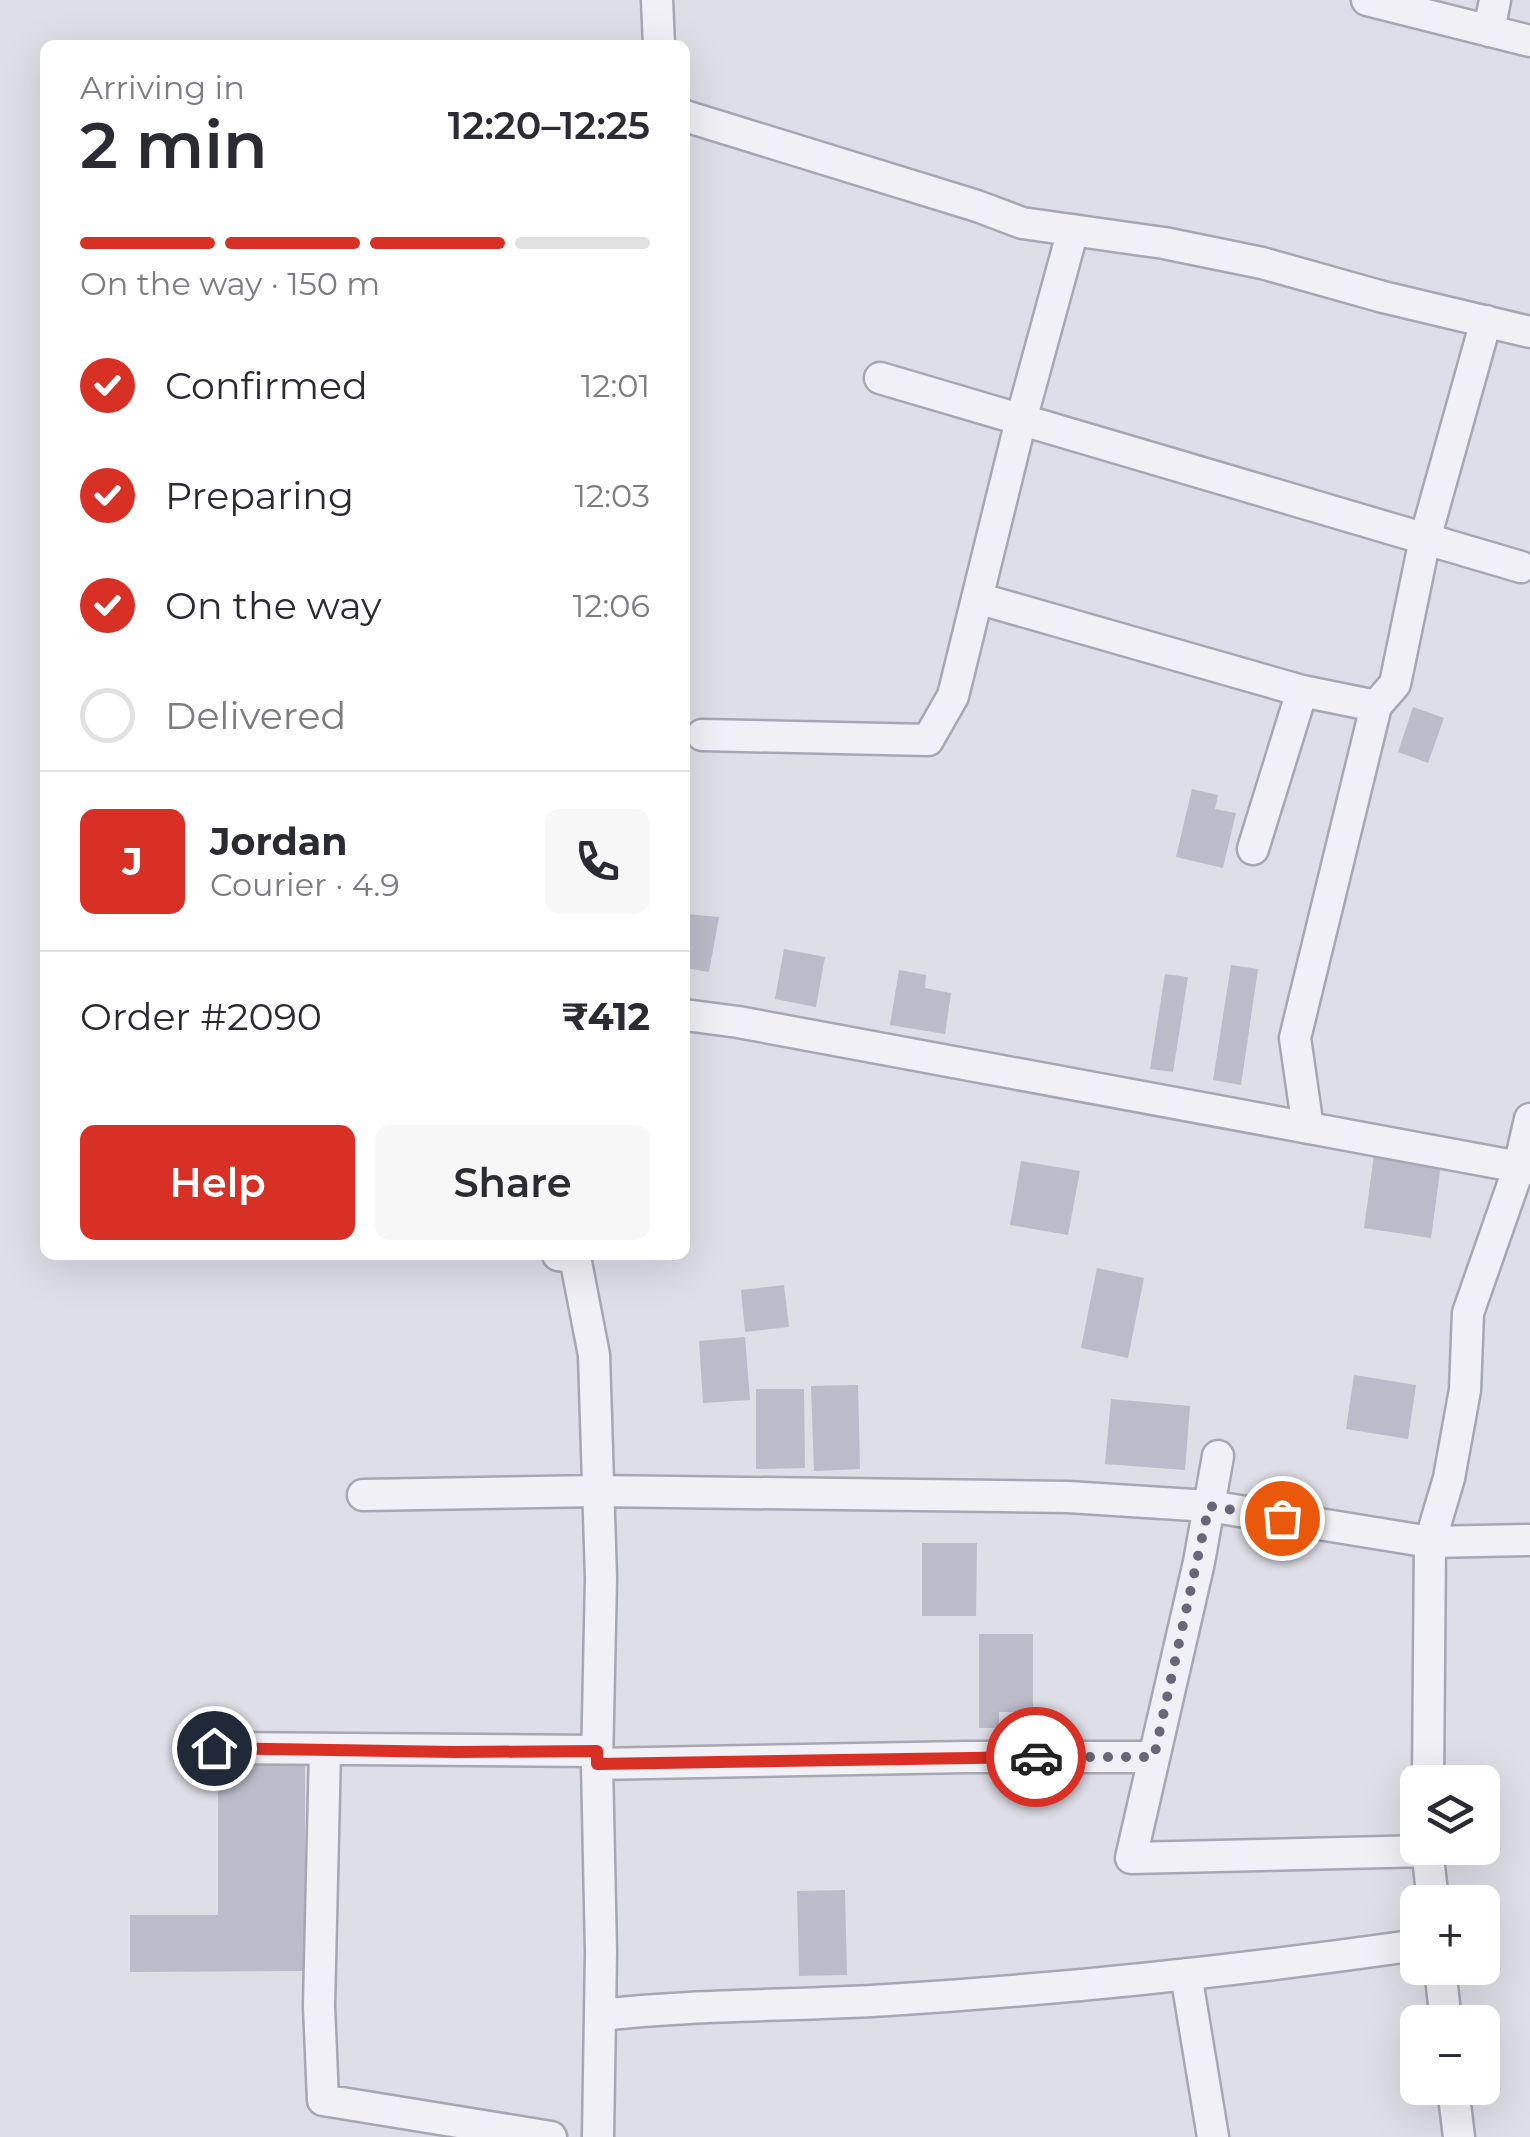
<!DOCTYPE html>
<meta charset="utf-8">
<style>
:root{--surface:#fff;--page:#f7f7f7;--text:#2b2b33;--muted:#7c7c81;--line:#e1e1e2;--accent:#d93025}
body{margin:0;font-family:Montserrat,sans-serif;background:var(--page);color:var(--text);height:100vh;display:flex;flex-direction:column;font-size:38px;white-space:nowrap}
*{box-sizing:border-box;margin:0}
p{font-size:32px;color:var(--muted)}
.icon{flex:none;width:55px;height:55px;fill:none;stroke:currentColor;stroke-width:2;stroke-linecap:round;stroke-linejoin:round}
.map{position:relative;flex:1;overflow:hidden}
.side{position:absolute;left:40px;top:40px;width:650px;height:1220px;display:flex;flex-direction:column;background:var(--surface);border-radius:15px;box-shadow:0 10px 40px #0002}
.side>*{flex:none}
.fabs{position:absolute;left:1400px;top:1765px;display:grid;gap:20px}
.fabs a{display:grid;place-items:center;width:100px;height:100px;border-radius:15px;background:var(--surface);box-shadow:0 10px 40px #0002;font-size:50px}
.pin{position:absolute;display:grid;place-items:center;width:85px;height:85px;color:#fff;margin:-42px;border:5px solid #fff;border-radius:50%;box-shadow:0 2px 10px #0007}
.courier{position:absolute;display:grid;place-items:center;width:100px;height:100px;margin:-50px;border:8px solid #d93025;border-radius:50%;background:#fff;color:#222;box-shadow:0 2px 12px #0007}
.summary em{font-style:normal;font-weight:600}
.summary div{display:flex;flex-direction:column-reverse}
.summary{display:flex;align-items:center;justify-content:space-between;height:170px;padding:0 40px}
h1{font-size:65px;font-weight:600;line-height:75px}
.bar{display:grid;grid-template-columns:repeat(4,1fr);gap:15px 10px;align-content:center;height:120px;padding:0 40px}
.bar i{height:12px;border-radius:8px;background:var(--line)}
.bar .current{background:var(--accent)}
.bar p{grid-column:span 4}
.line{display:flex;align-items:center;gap:25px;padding:0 40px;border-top:2px solid var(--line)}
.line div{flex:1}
.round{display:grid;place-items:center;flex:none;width:105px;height:105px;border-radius:15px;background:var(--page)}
ol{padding:0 40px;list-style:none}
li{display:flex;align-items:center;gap:30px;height:110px}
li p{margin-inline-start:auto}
li .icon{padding:10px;border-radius:50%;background:var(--accent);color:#fff;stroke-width:4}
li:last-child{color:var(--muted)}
li i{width:55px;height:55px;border:5px solid var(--line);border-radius:50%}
.button{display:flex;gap:20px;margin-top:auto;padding:20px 40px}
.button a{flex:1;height:115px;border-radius:15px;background:var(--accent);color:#fff;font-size:40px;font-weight:600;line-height:115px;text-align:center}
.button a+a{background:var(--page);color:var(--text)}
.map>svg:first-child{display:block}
.building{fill:#bbbbca}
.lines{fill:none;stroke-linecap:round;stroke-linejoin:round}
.street-casing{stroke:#a7a7b4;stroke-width:35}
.street{stroke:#f0f0f6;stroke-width:30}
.done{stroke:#676779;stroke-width:10;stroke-dasharray:0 18}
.route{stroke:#d93025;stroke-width:12}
</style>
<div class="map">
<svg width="1530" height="2137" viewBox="0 0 1530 2137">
<rect width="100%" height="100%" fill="#dedee7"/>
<!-- building -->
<path class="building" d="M1413 707 1444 718 1428 763 1398 752Z
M1192 789 1218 795 1215 809 1236 813 1223 868 1176 857Z
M685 914 719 917 709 972 685 968Z
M784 949 825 957 816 1007 775 999Z
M1231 965 1258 969 1241 1085 1213 1080Z
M899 970 926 975 925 988 951 993 945 1034 890 1025Z
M1165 974 1188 977 1173 1072 1150 1069Z
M1374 1155 1441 1164 1431 1238 1364 1228Z
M1021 1161 1080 1171 1068 1235 1010 1225Z
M1097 1268 1144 1278 1128 1358 1081 1348Z
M784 1285 789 1327 745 1332 741 1290Z
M745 1337 750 1400 703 1403 699 1341Z
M1354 1375 1416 1385 1408 1439 1346 1429Z
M858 1385 860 1469 814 1471 811 1386Z
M756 1389H804L805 1468 756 1469Z
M1111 1399 1190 1406 1185 1470 1105 1464Z
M922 1543H977L976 1616H922Z
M979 1634H1033V1712H999V1728H979Z
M218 1765H305V1971L130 1972V1915H218Z
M845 1890 847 1975 799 1976 797 1891Z"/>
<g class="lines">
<defs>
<path id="street" d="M657 0 659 45
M1367 0 1530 41
M1489 31 1495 0
M685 116 977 206 1022 223 1164 243 1262 263 1383 297 1530 332
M880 378 1521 567
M977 598 1302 691 1376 706
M702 735 928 740 953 696 1021 420 1073 230
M1253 849 1302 691
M685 1015 738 1022 1530 1169
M1308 1128 1295 1038 1376 706 1395 684 1425 539 1486 321
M558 1255 575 1257 594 1355 601 1578 597 1764
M1218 1456 1199 1562 1131 1858 1427 1851
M363 1495 597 1491 1068 1497 1209 1506 1430 1542 1530 1540
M214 1748 597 1751
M325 1750 319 2006 323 2100 551 2137
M1428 1782 1430 1542 1449 1478 1465 1390 1468 1313 1519 1167 1530 1119
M1427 1848 1433 1902
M1440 1968 1446 2022
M1186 1974 1213 2137
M600 2015C696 2004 792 2006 888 2000 1065 1989 1242 1970 1418 1945
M1453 2088 1459 2137
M598 2137 601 1952 597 1764 966 1757H1154"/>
</defs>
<!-- street casing -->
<use href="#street" class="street-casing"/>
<!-- street -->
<use href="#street" class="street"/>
</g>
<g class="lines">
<!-- done -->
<path class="done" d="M1036 1757H1154L1209 1506 1282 1518"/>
<!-- route -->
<path class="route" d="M214 1748 455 1752 597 1751V1764L1036 1757"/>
</g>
</svg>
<div class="fabs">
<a><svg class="icon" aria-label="layers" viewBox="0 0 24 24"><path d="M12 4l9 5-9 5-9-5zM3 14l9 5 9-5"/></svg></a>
<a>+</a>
<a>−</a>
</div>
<div class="pin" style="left:1282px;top:1518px;background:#ea580c"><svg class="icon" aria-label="bag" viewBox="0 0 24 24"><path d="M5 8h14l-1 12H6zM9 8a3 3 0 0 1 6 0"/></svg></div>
<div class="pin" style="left:214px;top:1748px;background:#1f2937"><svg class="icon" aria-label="home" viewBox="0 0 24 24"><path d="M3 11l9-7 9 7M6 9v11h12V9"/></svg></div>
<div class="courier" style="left:1036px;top:1757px"><svg class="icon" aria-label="car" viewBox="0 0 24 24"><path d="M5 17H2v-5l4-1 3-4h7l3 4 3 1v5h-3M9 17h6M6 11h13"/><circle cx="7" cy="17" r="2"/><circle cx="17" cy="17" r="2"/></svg></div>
<section class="side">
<div class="summary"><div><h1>2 min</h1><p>Arriving in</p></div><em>12:20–12:25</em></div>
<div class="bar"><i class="current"></i><i class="current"></i><i class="current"></i><i></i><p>On the way · 150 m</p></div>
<ol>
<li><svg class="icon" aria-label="check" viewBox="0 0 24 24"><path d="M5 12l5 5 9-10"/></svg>Confirmed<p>12:01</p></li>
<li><svg class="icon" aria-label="check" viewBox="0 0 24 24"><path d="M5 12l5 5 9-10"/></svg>Preparing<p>12:03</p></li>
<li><svg class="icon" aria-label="check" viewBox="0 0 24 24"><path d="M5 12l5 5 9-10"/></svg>On the way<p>12:06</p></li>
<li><i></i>Delivered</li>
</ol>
<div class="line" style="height:180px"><b class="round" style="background:var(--accent);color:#fff">J</b><div><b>Jordan</b><p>Courier · 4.9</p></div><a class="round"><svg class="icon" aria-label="phone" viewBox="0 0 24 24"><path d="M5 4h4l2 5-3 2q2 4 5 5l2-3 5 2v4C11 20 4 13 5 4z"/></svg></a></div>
<div class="line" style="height:130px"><div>Order #2090</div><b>₹412</b></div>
<div class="button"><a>Help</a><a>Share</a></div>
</section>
</div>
